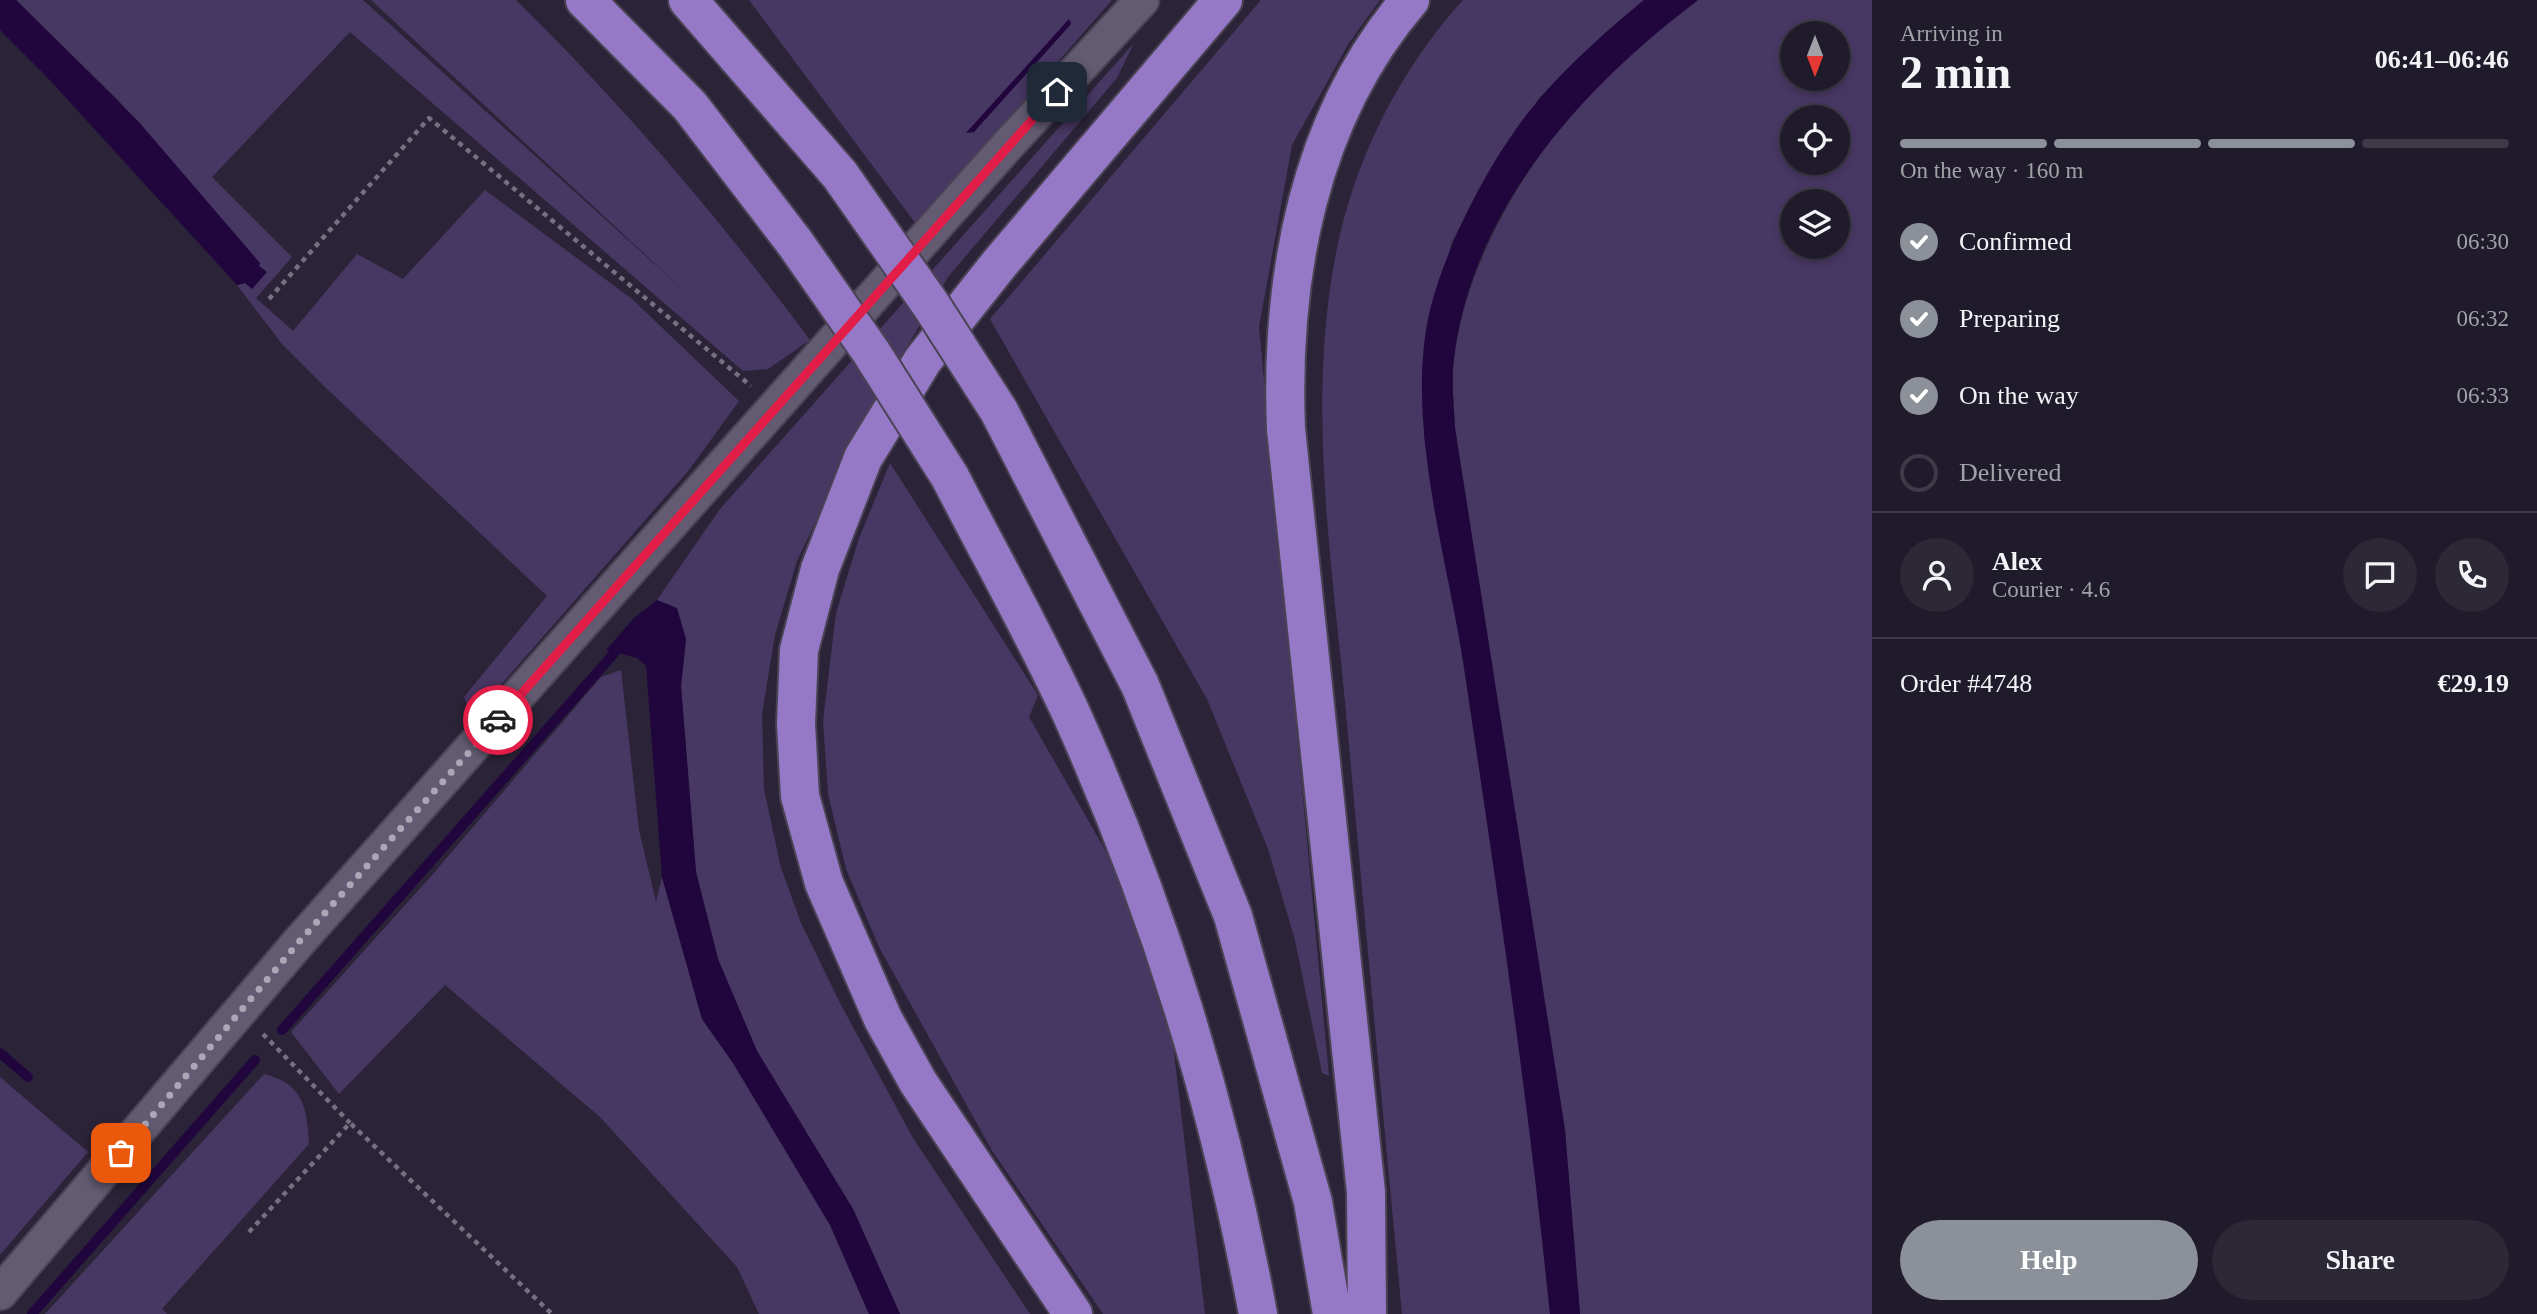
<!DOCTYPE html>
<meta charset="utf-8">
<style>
:root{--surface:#201b2a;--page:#2d2836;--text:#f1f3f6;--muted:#a2a1a8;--line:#3d3947;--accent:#8c9099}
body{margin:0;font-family:"Times New Roman",serif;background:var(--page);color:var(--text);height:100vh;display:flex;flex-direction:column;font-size:26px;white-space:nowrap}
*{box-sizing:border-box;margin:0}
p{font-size:23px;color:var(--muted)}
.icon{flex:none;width:38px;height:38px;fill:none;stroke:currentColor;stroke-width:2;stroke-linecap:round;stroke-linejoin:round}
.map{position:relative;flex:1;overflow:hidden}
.sheet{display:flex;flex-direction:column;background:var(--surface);width:665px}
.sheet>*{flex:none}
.needle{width:46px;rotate:180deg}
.buttons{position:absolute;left:1780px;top:21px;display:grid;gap:14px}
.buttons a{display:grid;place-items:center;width:70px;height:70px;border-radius:50%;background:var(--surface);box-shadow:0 4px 10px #0003,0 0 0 2px var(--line);font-size:35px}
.pin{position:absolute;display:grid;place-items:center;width:60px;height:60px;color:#fff;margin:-30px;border-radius:14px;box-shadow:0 4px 10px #0006}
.courier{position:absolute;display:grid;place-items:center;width:70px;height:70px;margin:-35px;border:5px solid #e11d48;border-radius:50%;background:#fff;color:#222;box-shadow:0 2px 9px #0007}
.headline em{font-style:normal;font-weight:700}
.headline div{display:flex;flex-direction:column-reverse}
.headline{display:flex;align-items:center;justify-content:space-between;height:119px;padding:0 28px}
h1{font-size:46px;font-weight:700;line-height:52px}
.bar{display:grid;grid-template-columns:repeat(4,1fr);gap:10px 7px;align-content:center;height:84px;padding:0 28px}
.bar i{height:9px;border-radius:5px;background:var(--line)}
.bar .current{background:var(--accent)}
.bar p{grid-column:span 4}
.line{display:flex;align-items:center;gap:18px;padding:0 28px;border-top:2px solid var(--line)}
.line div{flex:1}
.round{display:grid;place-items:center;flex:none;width:74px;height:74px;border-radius:37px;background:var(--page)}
ol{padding:0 28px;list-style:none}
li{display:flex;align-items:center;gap:21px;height:77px}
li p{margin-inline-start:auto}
li .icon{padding:7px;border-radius:50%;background:var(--accent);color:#fff;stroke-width:4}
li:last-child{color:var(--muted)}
li i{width:38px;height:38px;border:4px solid var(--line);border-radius:50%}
.action{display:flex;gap:14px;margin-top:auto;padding:14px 28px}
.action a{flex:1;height:80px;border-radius:42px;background:var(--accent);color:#fff;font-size:28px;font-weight:700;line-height:80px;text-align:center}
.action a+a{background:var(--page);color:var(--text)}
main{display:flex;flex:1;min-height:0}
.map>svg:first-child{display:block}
.green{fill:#473763;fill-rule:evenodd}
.water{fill:#21063e}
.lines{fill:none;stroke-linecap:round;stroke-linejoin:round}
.stream{stroke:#21063e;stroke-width:10}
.tertiary-casing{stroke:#494354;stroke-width:37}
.motorway-casing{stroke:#494354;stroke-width:42}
.path{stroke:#767081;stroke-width:4.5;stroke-dasharray:5 5;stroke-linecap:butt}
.tertiary{stroke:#625b72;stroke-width:33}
.motorway{stroke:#9578c6;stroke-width:38}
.motorway-bridge-casing{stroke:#494354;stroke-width:42;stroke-linecap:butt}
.motorway-bridge{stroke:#9578c6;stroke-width:38}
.done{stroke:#aca7b7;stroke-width:7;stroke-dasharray:0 12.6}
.route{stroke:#e11d48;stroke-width:9}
</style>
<main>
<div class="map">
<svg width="1872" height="1314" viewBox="0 0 1872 1314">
<rect width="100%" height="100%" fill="#2b2438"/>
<!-- green -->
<path class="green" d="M16 0H363L692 298 371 0H516C624 106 720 219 810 340L768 369 743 371 350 32 212 177 292 257 256 298 293 331 357 254 403 279 485 190 632 299 739 401 689 470 472 718 464 697 547 596 325 387 282 344 237 285 245 283 258 266 118 100Z
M749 0H1112L916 224ZM1069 20 1071 24 974 131 967 132Z
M1261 0H1380L1349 43 1292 145 1259 327 1329 1076 1322 1073 1295 940 1268 849 1207 699 990 319Z
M1463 0H1644L1605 33 1540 97 1488 173 1451 244 1424 437 1460 642 1523 1060 1550 1314H1402C1383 1113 1364 913 1346 712 1332 563 1307 407 1335 258 1353 162 1398 72 1463 0Z
M1698 0H1872V1314H1580L1565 1130 1455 428C1454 405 1451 381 1454 359 1467 248 1545 130 1628 56 1650 36 1675 19 1698 0ZM1792 33H1838V79H1792ZM1792 117H1838V163H1792ZM1792 201H1838V247H1792Z
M1134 43 1117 78 948 277 866 417 797 561 775 635 762 714 764 789 781 868 801 923 841 1005 913 1138 1030 1314H900L853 1209 757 1051 718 959 696 872 681 686 686 639 657 600 720 509Z
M890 463 1038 695 1029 717 1108 855 1168 1002 1205 1314H1103L991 1149 879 947 846 869 828 794 823 721 836 613 859 538Z
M621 670 639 830 656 902 662 877 702 1019 733 1063 830 1225 869 1314H759L737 1267 600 1117 445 985 339 1094 291 1032 433 874 601 677Z
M264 1074C304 1084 307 1108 309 1144L162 1309 167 1314H45Z
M0 1077 88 1152 0 1255Z"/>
<!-- water -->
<path class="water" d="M0 0H16L138 121 260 263 259 266 267 272 252 289 245 283 237 285 45 75 0 30Z
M1644 0H1698C1583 87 1471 209 1454 359 1451 381 1454 405 1455 428L1565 1130 1580 1314H1550C1528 1097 1496 882 1464 667 1447 556 1403 416 1431 306 1449 238 1495 149 1542 96 1572 61 1608 30 1644 0Z
M1069 19 1071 24 974 132 966 133Z
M657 600 677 608 686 639 681 686 696 872 718 959 757 1051 853 1209 900 1314H869L830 1225 733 1063 702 1019 662 877 646 666 637 658 606 650 634 618Z"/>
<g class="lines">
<!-- stream -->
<path class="stream" d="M282 1030 624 642
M0 1053 28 1077
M32 1314 255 1060"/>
<defs>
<path id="tertiary" d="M0 1293 298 943 1007 146 1142 0"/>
<path id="motorway" d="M585 0 690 106 795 243
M688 0 840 175
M999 411 1140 685 1233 916 1313 1202 1332 1314
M950 477C990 555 1034 633 1071 713 1159 908 1219 1103 1258 1314
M1073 1314 918 1082 883 1019 824 883 800 796 796 724 799 650 820 569 863 458 923 360 1000 263 1223 0
M1367 1314 1366 1192 1286 429C1280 278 1308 119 1410 0"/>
</defs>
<!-- tertiary casing -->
<use href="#tertiary" class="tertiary-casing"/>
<!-- motorway casing -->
<use href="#motorway" class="motorway-casing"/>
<!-- path -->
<path class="path" d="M269 299 429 118 751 386
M263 1034 350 1123
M249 1232 350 1123 552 1314"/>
<!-- tertiary -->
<use href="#tertiary" class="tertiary"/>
<!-- motorway -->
<use href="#motorway" class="motorway"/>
<defs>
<path id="motorway-bridge" d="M840 175 931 305 999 411
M795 243 871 352 950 477"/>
</defs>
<!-- motorway-bridge casing -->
<use href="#motorway-bridge" class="motorway-bridge-casing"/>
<!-- motorway-bridge -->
<use href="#motorway-bridge" class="motorway-bridge"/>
</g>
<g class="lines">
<!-- done -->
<path class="done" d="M121 1153 298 943 498 720"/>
<!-- route -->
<path class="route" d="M498 720 1057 92"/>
</g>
</svg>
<div class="buttons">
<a><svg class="needle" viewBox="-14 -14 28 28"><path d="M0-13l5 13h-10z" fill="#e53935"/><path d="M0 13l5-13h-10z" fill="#a2a1a8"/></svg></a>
<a><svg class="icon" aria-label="locate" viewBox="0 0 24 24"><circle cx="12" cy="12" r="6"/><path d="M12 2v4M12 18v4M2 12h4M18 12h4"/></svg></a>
<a><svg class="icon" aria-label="layers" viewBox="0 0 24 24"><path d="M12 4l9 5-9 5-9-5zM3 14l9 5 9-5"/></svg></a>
</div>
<div class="pin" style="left:121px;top:1153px;background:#ea580c"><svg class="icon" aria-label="bag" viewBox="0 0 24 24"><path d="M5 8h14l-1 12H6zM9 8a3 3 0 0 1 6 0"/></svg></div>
<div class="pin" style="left:1057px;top:92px;background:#1f2937"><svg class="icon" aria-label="home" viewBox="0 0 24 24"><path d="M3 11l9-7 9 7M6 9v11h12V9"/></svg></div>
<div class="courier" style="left:498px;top:720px"><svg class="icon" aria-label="car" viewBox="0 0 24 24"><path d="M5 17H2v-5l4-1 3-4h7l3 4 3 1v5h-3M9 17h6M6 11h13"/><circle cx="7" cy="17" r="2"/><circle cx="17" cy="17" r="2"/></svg></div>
</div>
<section class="sheet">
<div class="headline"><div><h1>2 min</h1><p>Arriving in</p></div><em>06:41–06:46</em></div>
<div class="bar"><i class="current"></i><i class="current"></i><i class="current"></i><i></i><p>On the way · 160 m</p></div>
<ol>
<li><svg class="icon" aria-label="check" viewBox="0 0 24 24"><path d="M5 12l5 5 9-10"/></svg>Confirmed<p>06:30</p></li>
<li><svg class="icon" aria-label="check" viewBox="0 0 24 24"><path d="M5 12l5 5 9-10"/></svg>Preparing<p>06:32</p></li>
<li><svg class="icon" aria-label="check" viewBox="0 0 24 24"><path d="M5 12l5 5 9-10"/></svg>On the way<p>06:33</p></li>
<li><i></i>Delivered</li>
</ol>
<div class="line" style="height:126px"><a class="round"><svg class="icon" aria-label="person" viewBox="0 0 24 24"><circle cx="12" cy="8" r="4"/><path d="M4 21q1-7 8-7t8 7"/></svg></a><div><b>Alex</b><p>Courier · 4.6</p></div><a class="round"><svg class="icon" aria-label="chat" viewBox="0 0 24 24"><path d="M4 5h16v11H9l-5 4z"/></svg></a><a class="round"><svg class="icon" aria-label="phone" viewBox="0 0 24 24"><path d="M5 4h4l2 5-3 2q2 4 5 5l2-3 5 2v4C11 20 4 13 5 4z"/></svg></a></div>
<div class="line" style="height:91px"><div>Order #4748</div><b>€29.19</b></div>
<div class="action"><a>Help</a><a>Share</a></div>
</section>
</main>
